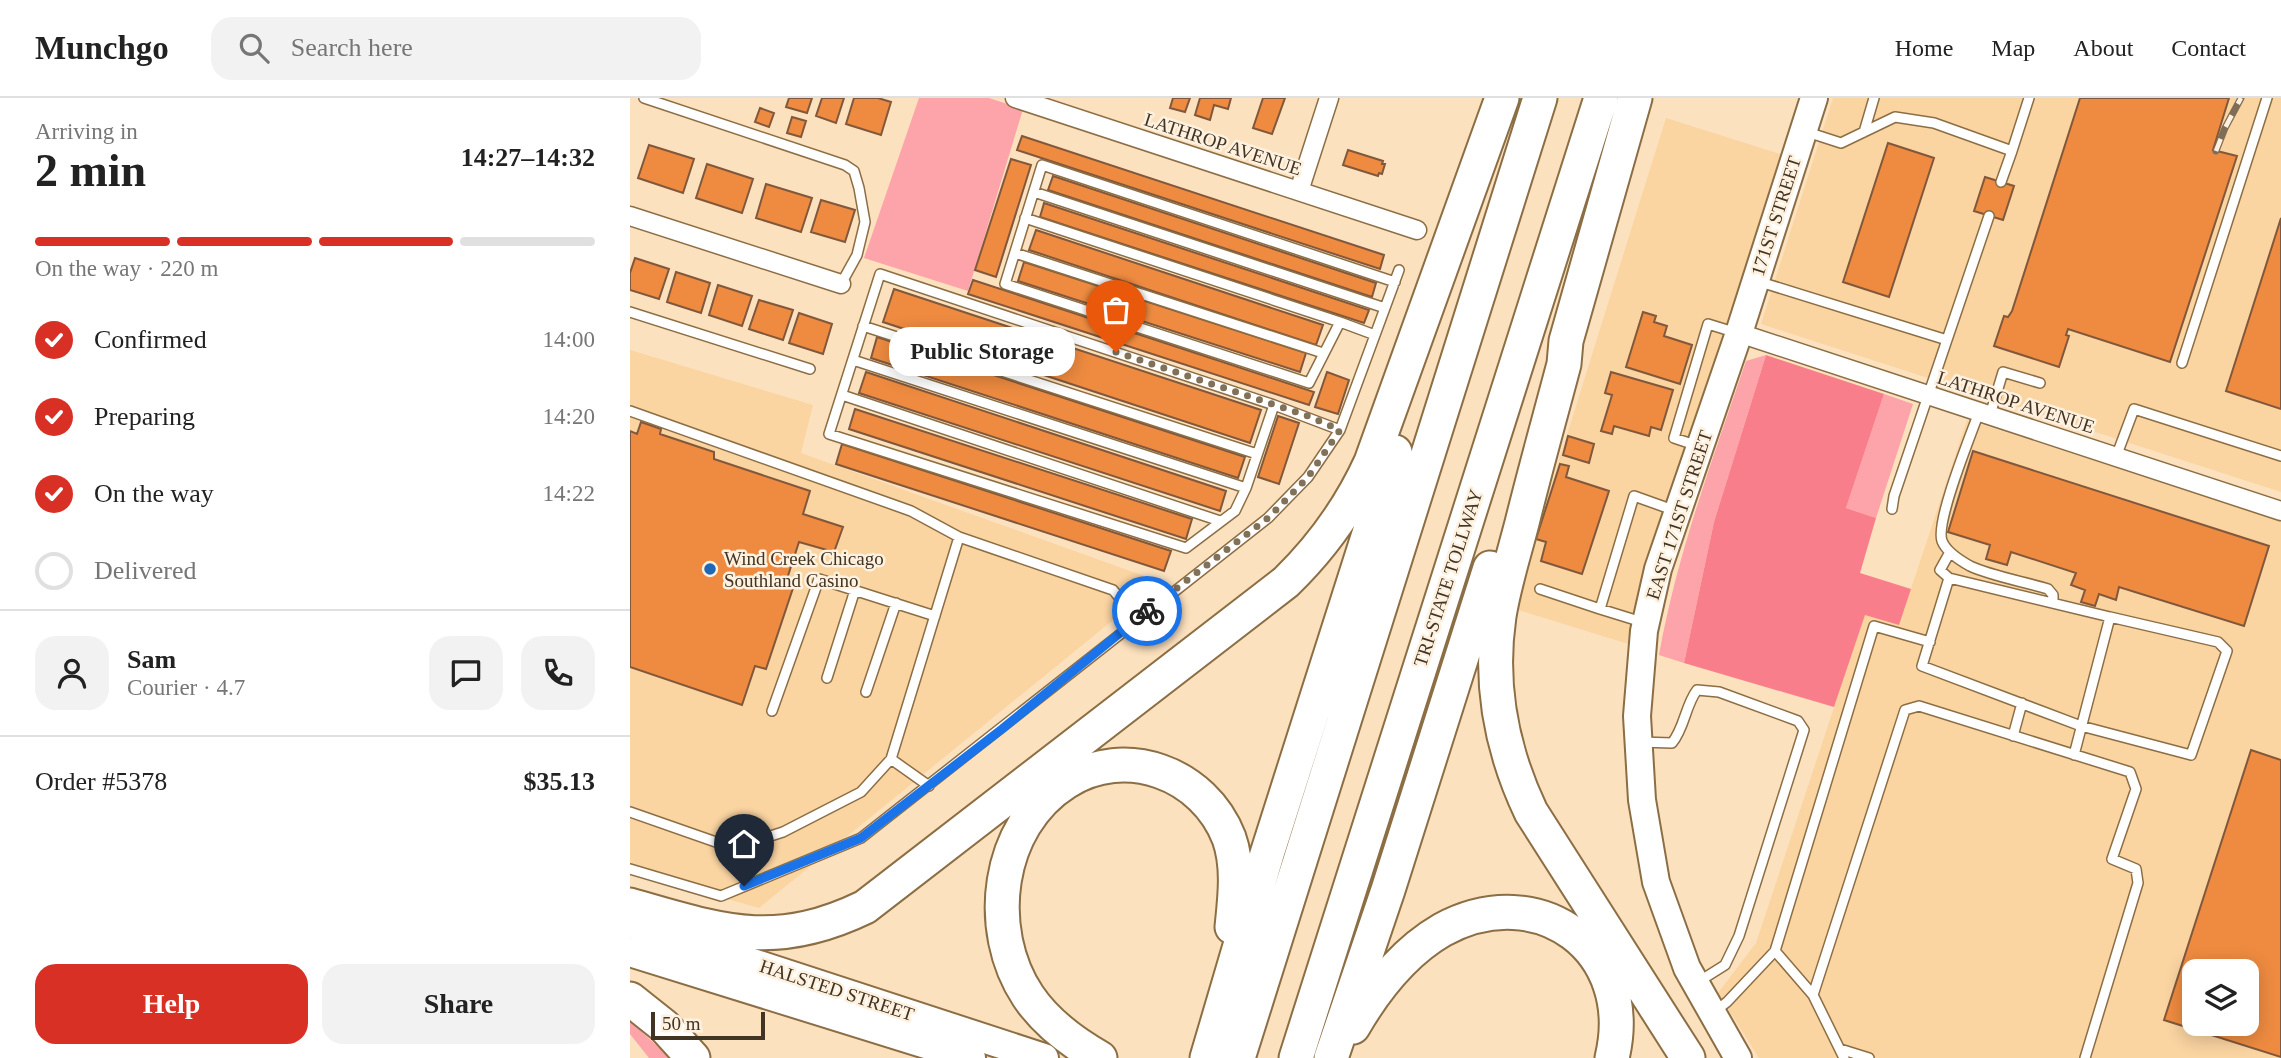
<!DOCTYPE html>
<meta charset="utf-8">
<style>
:root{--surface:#fff;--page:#f2f2f2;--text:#222;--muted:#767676;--line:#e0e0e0;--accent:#d93025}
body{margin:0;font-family:"Times New Roman",serif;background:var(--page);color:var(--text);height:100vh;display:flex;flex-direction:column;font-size:26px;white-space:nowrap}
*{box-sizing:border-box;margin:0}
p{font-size:23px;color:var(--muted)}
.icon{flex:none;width:38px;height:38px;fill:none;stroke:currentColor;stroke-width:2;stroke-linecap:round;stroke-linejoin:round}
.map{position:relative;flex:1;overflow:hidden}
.details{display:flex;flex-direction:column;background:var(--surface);width:630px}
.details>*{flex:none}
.buttons{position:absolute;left:1552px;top:861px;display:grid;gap:14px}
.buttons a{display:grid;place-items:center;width:77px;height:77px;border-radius:14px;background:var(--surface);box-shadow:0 4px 18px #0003;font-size:35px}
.scale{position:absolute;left:21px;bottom:18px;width:114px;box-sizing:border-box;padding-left:7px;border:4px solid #413422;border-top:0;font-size:19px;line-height:24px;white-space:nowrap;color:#413422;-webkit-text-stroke:5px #fef1df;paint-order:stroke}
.pin{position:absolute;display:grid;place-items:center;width:60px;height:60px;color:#fff;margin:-72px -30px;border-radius:50% 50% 50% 0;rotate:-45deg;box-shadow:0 0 7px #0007}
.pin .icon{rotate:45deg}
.courier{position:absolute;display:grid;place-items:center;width:70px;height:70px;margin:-35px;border:5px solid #1a73e8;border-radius:50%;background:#fff;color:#222;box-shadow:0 2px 9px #0007}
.bubble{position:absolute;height:49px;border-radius:21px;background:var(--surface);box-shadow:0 4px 18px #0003;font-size:23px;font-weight:600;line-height:49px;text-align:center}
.summary em{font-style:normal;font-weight:600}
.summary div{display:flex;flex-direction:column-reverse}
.summary{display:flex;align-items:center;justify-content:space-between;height:119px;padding:0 35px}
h1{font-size:46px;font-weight:600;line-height:52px}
.bar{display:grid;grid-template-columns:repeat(4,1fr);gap:10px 7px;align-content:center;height:84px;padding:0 35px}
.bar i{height:9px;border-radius:5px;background:var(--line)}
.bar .active{background:var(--accent)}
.bar p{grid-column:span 4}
.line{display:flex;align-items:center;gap:18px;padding:0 35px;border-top:2px solid var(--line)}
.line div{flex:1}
.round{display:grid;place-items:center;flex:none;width:74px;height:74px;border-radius:21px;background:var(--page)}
ol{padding:0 35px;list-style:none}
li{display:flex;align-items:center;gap:21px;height:77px}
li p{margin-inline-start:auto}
li .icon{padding:7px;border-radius:50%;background:var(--accent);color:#fff;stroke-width:4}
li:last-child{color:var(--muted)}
li i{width:38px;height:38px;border:4px solid var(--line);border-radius:50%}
.action{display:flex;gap:14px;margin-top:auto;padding:14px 35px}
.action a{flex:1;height:80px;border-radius:21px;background:var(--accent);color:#fff;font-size:28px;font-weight:600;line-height:80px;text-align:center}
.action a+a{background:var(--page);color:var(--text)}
header{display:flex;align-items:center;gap:42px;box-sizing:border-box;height:98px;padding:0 35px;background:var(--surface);border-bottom:2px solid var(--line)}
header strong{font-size:33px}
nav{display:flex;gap:38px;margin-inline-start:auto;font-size:24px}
.search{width:490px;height:63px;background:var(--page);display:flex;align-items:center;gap:18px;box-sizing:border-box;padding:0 24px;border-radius:21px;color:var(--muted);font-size:26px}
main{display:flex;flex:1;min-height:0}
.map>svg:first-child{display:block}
.built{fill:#fad4a1;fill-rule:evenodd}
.green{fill:#fda3aa}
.forest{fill:#f87e8b}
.building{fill:#ee8b40;stroke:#81583c;stroke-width:2;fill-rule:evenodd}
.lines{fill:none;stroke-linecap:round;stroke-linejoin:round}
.lane-casing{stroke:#8c6e45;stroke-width:12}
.street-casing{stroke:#8c6e45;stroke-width:21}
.secondary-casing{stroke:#8c6e45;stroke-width:30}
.primary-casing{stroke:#8c6e45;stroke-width:32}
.highway-casing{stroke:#8c6e45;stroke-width:37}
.lane{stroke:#fff;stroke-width:9}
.street{stroke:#fff;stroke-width:18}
.secondary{stroke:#fff;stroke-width:26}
.primary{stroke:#fff;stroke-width:28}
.highway{stroke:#fff;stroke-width:33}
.rail-casing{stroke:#7f6d56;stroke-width:7}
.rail{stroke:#fef1df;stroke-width:4.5;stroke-dasharray:13;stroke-linecap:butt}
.done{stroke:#827159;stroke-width:7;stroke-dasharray:0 12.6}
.route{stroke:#1a73e8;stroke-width:9}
.poi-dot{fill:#2167b8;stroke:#fef1df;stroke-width:2.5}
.labels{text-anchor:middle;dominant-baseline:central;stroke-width:5;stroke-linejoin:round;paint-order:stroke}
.street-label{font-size:19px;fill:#413422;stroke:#fef1df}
.poi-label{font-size:19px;fill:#413422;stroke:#fef1df;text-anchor:start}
</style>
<header>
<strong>Munchgo</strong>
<div class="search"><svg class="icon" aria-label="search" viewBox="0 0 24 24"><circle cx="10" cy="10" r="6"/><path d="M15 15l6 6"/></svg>Search here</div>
<nav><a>Home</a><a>Map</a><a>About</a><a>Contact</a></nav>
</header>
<main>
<section class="details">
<div class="summary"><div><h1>2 min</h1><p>Arriving in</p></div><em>14:27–14:32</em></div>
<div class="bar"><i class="active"></i><i class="active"></i><i class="active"></i><i></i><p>On the way · 220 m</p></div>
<ol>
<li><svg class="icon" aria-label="check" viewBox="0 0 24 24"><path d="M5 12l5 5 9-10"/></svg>Confirmed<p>14:00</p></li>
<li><svg class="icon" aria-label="check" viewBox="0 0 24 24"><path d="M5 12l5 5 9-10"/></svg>Preparing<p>14:20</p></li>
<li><svg class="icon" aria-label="check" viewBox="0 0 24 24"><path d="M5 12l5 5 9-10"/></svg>On the way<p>14:22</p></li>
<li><i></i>Delivered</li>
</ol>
<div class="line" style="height:126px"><a class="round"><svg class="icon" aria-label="person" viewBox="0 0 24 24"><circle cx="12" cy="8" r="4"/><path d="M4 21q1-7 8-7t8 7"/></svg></a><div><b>Sam</b><p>Courier · 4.7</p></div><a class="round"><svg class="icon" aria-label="chat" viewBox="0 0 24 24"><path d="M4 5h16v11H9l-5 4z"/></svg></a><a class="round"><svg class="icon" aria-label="phone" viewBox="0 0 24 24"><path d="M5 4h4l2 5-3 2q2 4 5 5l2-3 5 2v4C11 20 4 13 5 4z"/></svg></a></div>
<div class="line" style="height:91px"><div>Order #5378</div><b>$35.13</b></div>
<div class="action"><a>Help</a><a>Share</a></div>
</section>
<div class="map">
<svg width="1651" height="960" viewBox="0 0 1651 960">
<rect width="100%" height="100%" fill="#fce1be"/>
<!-- built -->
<path class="built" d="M1203 0H1651V394L1131 226Z
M1036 20 1153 57 1005 548 888 512 896 468Z
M0 252 183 307 171 355 514 478 483 522 129 810 0 773Z
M1337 322 1651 422V960H1129L1088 895 1126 845 1235 516 1269 527ZM1564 873H1617V926H1564Z"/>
<!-- green -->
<path class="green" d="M289 0H359L393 11 338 193 234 160Z
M1136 257 1084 424 1054 565 1029 557C1047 456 1083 360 1116 263Z
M1254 296 1283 306 1246 420 1216 410Z
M0 923 40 960H19L0 936Z"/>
<!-- forest -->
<path class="forest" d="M1136 257 1254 296 1216 410 1246 420 1230 475 1281 491 1269 527 1235 517 1204 609 1054 565 1084 424Z"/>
<!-- building -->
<path class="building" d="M159 0H182L177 15 156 9Z
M192 0H214L206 25 186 18Z
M224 0H248L261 4 251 37 216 26Z
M543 0H560L555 14 540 10Z
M570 0H601L598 11 584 7 580 22 565 17Z
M633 0H655L642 36 623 30Z
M1450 0H1599L1583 52 1607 58 1540 264 1438 231 1436 237 1439 238 1429 269 1364 248 1374 218 1378 219 1382 213Z
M130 10 144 15 139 29 125 24Z
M162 19 176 23 171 39 157 35Z
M392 38 754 157 750 171 387 52Z
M1258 45 1304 60 1259 199 1213 184Z
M19 47 64 61 53 95 8 80Z
M718 52 753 63 752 66H755L752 76 749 75 748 78 713 67Z
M381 61 401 67 366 179 345 172Z
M77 66 123 81 112 115 66 100Z
M423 78 746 185 742 199 418 92Z
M1355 79 1384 88 1373 122 1344 113Z
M136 86 182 100 171 134 126 120Z
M191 102 225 112 215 144 181 134Z
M414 105 739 212 734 225 410 119Z
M1651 120V311L1596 293Z
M406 132 693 227 686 247 399 152Z
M5 160 39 171 29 201 0 192V175Z
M394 164 676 255 670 274 388 183Z
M46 174 80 185 71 215 37 204Z
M343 182 684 294 679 307 338 196Z
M88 187 122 198 112 228 79 217Z
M264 191 631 312 620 345 253 224Z
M129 202 163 212 153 242 119 231Z
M1013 214 1026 218 1024 224 1037 228 1034 238 1062 247 1050 286 996 269Z
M169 215 202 226 193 256 159 245Z
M247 239 615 359 608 380 241 260Z
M236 274 596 393 590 413 229 295Z
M697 274 719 282 708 316 685 309Z
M981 274 1043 292 1031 332 1021 329 1019 338 984 328 982 336 971 333 982 297 975 295Z
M225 311 562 421 556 441 219 331Z
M648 318 669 325 649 386 628 379Z
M11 324 31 331 30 336 84 354V361L180 393 173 416 213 429 204 454 169 444 155 487 163 490 136 571 125 568 112 607 0 569V333L7 336Z
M938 338 964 346 959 365 933 357Z
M212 346 541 453 534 473 206 366Z
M1343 353 1639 448 1614 528 1489 489 1486 502 1469 496 1465 508 1451 504 1455 492 1441 487 1446 475 1381 454 1377 467 1356 461 1360 447 1318 434Z
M930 366 939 368 936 379 979 393 952 476 911 463 916 444 906 441Z
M1621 652 1651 662V959L1534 922ZM1564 873H1617V926H1564Z"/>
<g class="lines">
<defs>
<path id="lane" d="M14 0 215 67 224 73 229 90 235 124 227 157 211 186
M1177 34 1211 45 1265 19 1304 25 1382 53 1371 84
M1234 34 1244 0
M1382 53 1399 0
M404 94 755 210
M395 120 710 224
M385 155 693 255
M1127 183 1317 242
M0 214 180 271
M233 228 627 356
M745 237 710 224 679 285 375 186 412 67 765 184
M223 262 616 390
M1552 265 1637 0
M212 297 590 423
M644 307 616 390 605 413 556 450 199 336 250 176 644 307 710 332
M0 313 281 413 329 439 483 492 507 521
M1349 314C1341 337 1305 424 1312 443 1316 453 1331 463 1340 468 1361 478 1396 484 1418 491L1423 497V504
M1360 317 1373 274 1410 285
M1068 348 1044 340 1078 226 1107 235
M1486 359 1504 311 1651 358
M1262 411 1264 398 1359 118
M1319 480 1310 472 1320 454
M910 491 970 511
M1012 524 970 511 1004 398 1046 413
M197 580 225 492
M236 594 266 505
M142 613 189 481 305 518
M1383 638 1392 605
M1010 644 1042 645C1055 629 1055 608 1067 592L1089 594 1168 623 1174 632 1109 838 1095 867 1068 884
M1444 657 1480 519 1319 480 1292 568 1451 628 1561 657 1597 553 1588 544 1480 519
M261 661 299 688
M0 714 103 750 153 734 231 694 261 661 329 439
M0 771 91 798 231 740 638 420 678 379 710 332 769 172
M1145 853 1244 528 1300 544
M1183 897 1275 612 1289 608 1500 674 1506 691 1482 761 1506 771 1508 785 1455 960
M1084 914 1097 904 1145 853 1183 897 1214 960
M1210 951 1239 960"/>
<path id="street" d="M385 0 787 132
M669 93 699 0
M0 118 211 186
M1109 235 1651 413"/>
<path id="secondary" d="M1108 960 1057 870 1026 784 1012 702 1007 618 1014 533 1028 471 1109 235 1184 0"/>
<path id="primary" d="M0 825 414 960
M0 854 341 960"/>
<path id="highway" d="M1005 0 936 243 934 266C920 319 905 372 892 425 884 456 874 487 869 518 859 586 872 653 901 714L1058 960
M0 807C91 833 144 853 235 809L656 484C692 449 720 410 741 364L872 0
M0 901 34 928 63 960
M723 929C745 891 774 854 812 832 909 779 1008 852 982 960
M470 960C442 944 416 925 398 898 354 832 366 728 436 684 495 646 574 675 599 740 609 768 605 800 602 829
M577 960 637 756 765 354
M608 960 910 0
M666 960 971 0
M701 960 758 792 860 470"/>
</defs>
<!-- lane casing -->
<use href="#lane" class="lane-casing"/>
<!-- street casing -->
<use href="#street" class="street-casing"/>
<!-- secondary casing -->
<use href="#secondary" class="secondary-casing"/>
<!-- primary casing -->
<use href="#primary" class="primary-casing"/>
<!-- highway casing -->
<use href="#highway" class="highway-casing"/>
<!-- lane -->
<use href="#lane" class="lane"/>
<!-- street -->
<use href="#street" class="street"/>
<!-- secondary -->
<use href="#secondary" class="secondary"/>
<!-- primary -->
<use href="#primary" class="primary"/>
<!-- highway -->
<use href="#highway" class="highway"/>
<defs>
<path id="rail" d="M1586 53 1595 30 1611 0"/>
</defs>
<!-- rail casing -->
<use href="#rail" class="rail-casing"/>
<!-- rail -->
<use href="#rail" class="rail"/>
</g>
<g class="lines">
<!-- done -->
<path class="done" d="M486 254 678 318 710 332 678 379 638 420 517 513"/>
<!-- route -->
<path class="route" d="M114 788 231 740 372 631 517 513"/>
</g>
<!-- markers -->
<circle class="poi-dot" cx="80" cy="471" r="7"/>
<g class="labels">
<!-- street labels -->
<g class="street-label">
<text transform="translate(593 46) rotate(18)">LATHROP AVENUE</text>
<text transform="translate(1146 118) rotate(-72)">171ST STREET</text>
<text transform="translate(1386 304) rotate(18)">LATHROP AVENUE</text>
<text transform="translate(1049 417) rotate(-72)">EAST 171ST STREET</text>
<text transform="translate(818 480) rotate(-72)">TRI-STATE TOLLWAY</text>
<text transform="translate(207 892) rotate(18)">HALSTED STREET</text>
</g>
<!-- poi labels -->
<g class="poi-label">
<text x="94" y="460">Wind Creek Chicago<tspan x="94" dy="22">Southland Casino</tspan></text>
</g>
</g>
</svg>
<div class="buttons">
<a><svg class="icon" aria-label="layers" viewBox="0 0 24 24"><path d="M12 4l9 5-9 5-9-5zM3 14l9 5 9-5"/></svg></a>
</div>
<div class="scale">50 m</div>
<div class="pin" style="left:486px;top:254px;background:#ea580c"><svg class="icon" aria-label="bag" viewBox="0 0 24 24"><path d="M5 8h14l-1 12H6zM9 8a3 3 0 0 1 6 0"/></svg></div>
<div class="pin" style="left:114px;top:788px;background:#1f2937"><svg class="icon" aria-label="home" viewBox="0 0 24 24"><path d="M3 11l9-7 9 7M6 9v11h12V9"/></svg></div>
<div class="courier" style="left:517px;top:513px"><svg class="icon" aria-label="bike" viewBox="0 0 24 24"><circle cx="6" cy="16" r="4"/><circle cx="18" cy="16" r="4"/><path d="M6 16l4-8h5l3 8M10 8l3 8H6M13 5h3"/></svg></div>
<div class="bubble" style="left:259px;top:229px;width:186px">Public Storage</div>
</div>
</main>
